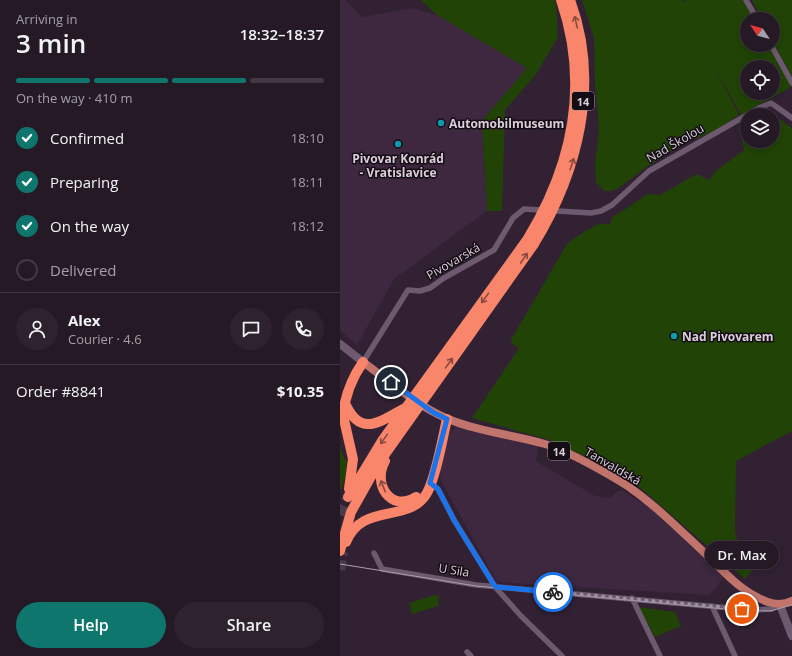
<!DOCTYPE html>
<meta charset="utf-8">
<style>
:root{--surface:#251926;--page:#2d222e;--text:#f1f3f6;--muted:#a3a0a7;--line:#423843;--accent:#0f766e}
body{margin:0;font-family:"Open Sans",sans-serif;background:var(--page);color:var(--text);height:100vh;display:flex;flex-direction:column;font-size:15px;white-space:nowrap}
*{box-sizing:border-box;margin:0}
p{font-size:13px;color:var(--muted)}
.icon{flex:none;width:22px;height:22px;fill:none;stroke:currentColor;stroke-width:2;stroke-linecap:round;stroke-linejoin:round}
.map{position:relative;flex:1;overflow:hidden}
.panel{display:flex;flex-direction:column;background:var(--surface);width:340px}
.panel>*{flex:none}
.needle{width:26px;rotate:305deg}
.controls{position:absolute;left:400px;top:12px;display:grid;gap:8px}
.controls a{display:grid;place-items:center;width:40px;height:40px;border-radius:50%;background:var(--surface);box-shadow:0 2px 10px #0003,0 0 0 1px var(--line);font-size:20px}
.pin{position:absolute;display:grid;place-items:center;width:34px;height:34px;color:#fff;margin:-17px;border:2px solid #fff;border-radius:50%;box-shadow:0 1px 4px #0007}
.courier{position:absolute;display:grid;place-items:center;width:40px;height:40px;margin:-20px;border:3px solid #1a73e8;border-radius:50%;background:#fff;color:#222;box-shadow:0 1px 5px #0007}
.bubble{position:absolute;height:28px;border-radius:14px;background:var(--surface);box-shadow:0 2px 10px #0003,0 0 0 1px var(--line);font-size:13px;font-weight:600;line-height:28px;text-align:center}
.overview em{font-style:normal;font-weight:600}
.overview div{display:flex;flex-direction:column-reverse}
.overview{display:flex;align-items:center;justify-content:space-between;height:68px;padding:0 16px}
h1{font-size:26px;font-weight:600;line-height:30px}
.bar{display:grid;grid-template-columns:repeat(4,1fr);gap:6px 4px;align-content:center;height:48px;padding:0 16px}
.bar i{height:5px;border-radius:3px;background:var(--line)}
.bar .selected{background:var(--accent)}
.bar p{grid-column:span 4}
.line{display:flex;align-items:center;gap:10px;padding:0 16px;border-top:1px solid var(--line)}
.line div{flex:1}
.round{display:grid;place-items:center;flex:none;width:42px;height:42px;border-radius:21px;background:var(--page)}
ol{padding:0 16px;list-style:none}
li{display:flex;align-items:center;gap:12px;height:44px}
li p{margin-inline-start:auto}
li .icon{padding:4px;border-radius:50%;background:var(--accent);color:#fff;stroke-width:4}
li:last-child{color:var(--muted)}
li i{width:22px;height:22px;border:2px solid var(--line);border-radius:50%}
.cta{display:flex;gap:8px;margin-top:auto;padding:8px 16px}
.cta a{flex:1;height:46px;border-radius:24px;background:var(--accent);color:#fff;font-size:16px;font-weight:600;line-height:46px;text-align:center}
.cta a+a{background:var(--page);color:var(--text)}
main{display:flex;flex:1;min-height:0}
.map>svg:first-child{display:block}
.built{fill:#3d283f}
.green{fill:#214406;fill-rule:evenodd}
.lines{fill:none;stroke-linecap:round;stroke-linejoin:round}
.highway-tunnel{stroke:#4a3b4c;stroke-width:10;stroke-dasharray:10 5;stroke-linecap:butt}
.street{stroke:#6d5a6f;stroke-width:5.5}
.secondary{stroke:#6d5a6f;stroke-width:8}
.primary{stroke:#c1746c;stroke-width:8}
.highway{stroke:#f9856a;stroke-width:10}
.tram{stroke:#ab9fad;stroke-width:1}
.oneway{stroke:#874940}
.done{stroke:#9e91a0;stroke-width:4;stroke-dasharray:0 7.2}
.route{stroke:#1a73e8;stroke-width:5}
.culture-dot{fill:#0f9aa8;stroke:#150d15;stroke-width:1.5}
.labels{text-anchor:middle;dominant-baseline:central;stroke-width:3;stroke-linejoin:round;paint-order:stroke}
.shield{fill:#150d15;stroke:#9e949f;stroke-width:1}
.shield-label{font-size:11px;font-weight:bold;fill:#d9ceda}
.poi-label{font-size:12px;font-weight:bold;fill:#d9ceda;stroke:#150d15;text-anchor:start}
.street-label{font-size:12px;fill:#d9ceda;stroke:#150d15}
</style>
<main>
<section class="panel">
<div class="overview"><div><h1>3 min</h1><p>Arriving in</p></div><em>18:32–18:37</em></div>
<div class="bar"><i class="selected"></i><i class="selected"></i><i class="selected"></i><i></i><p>On the way · 410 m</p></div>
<ol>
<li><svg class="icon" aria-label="check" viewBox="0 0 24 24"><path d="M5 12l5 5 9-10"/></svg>Confirmed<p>18:10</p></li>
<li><svg class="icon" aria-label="check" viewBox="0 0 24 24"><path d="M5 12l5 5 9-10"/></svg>Preparing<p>18:11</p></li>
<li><svg class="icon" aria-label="check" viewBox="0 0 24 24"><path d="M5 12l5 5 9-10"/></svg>On the way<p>18:12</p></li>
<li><i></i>Delivered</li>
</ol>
<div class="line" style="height:72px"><a class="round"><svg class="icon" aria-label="person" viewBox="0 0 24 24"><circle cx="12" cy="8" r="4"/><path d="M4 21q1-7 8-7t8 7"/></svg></a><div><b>Alex</b><p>Courier · 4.6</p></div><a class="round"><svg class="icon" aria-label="chat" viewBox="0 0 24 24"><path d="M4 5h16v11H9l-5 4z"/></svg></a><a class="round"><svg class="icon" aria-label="phone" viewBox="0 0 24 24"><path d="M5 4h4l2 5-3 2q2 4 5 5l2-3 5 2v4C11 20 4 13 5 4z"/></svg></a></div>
<div class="line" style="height:52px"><div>Order #8841</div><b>$10.35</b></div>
<div class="cta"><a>Help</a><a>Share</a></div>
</section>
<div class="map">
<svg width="452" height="656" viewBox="0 0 452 656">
<rect width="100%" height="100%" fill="#312133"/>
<!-- built -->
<path class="built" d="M0 0H6L22 17 73 8 99 16 187 68 142 121 147 211 54 279 17 345 0 330Z
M116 426 198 447 196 461 255 496 270 498 278 491H283L309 507 384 576 374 590 369 595 157 582 100 479 105 440Z"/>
<!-- green -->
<path class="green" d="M81 0H214L216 3 218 37 197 73 165 110 162 211H147L142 121 187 68 97 15Z
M242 0H344L341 3 347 0H403L414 19H407V45H428L451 87 401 115 368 56 399 115 379 128 356 139 354 137 305 168 279 188 271 191H264L256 182 255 164 259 129 255 83 254 38ZM407 67H433V93H407Z
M412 0H452V77L433 42V19H421Z
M433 119 441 120 452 128V431L396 461 395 532 398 542 421 561 405 579 288 477 210 440 132 418 179 348 172 344 171 340 227 244 245 231 261 223 269 225 273 217 308 194 320 195 355 175H359L369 180 376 171 404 150 401 132 407 126V141H433Z
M0 446 3 456 7 462 6 474 0 491Z
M95 595 99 596 98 606 72 614 69 603Z
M299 607 335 612 341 626 315 637Z"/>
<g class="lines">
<!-- highway-tunnel -->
<path class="highway-tunnel" d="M0 515 8 497
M0 570 3 552"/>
<!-- street -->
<path class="street" d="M406 0 417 19
M431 45 452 83
M23 362 68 290 80 291 90 288 104 278 154 250 173 218 184 209 251 213 261 211 272 205 309 171 421 107 431 103 452 118
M90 483 98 489 114 520 156 588 181 616 222 656
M34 553 42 569 136 585 412 610 432 609 440 605
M292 598 320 656
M372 606 395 656
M127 652 131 656"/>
<!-- secondary -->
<path class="secondary" d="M0 344 23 362
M440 605 452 636"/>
<!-- primary -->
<path class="primary" d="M23 362C49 381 76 405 106 418 135 431 174 435 205 444 228 451 269 474 289 487 319 508 344 534 371 559 384 572 398 587 415 596 427 603 439 607 452 601"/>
<!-- highway -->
<path class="highway" d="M5 403C20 437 38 423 63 409
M45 461C32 484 51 513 76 497
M9 489 13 459 3 415C5 395 12 378 23 362
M8 497 42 441 187 240C233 165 250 85 221 0
M6 542C22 503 65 523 85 496 95 483 103 436 107 419
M0 551 11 512 38 464 194 244C238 172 261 83 230 0"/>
<!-- tram -->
<path class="tram" d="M0 564 136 586 396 610 430 611 452 605"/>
</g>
<!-- one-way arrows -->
<defs><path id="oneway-shaft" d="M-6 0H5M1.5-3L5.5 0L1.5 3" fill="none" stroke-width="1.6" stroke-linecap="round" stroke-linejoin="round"/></defs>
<g class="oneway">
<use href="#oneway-shaft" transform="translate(236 22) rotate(-103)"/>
<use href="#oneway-shaft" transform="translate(232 164) rotate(-72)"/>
<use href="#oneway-shaft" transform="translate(184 258) rotate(-56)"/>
<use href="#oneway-shaft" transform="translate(145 298) rotate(126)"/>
<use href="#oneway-shaft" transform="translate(109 363) rotate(-54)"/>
<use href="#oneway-shaft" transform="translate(44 439) rotate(125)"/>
<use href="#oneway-shaft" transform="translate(43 486) rotate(-111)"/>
</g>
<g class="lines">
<!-- done -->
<path class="done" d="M213 592 402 609"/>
<!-- route -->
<path class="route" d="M51 382 94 413 107 419 90 483 98 489 114 520 154 585 156 587 213 592"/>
</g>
<!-- markers -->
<g class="culture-dot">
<circle cx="101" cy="123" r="4"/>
<circle cx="58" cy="144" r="4"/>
<circle cx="334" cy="336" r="4"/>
</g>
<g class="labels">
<!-- shield labels -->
<g class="shield">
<rect x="232" y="92" width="22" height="18" rx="3"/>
<rect x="208" y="442" width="22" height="18" rx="3"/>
</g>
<g class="shield-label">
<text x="243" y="101">14</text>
<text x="219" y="451">14</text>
</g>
<!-- poi labels -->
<g class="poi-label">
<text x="109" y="123">Automobilmuseum</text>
<text x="58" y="158" text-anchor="middle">Pivovar Konrád<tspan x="58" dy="14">- Vratislavice</tspan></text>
<text x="342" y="336">Nad Pivovarem</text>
</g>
<!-- street labels -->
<g class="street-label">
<text transform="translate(335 143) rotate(-30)">Nad Školou</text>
<text transform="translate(113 261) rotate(-30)">Pivovarská</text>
<text transform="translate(273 466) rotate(30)">Tanvaldská</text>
<text transform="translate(114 570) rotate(9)">U Sila</text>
</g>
</g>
</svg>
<div class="controls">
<a><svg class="needle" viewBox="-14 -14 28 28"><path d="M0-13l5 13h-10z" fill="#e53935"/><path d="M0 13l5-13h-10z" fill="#a3a0a7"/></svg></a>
<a><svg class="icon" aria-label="locate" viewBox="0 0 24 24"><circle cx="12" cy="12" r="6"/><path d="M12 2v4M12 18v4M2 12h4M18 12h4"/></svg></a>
<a><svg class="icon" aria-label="layers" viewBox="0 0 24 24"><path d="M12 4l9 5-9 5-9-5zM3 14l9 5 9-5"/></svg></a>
</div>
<div class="pin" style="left:402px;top:609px;background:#ea580c"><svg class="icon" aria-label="bag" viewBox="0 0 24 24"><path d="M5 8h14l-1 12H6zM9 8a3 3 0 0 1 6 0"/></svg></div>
<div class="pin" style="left:51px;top:382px;background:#1f2937"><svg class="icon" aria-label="home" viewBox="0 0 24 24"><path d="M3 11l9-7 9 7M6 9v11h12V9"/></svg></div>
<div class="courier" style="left:213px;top:592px"><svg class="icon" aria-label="bike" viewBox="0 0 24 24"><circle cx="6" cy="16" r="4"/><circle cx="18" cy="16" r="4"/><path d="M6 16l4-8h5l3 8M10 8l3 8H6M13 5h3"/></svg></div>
<div class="bubble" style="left:365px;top:541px;width:74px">Dr. Max</div>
</div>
</main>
